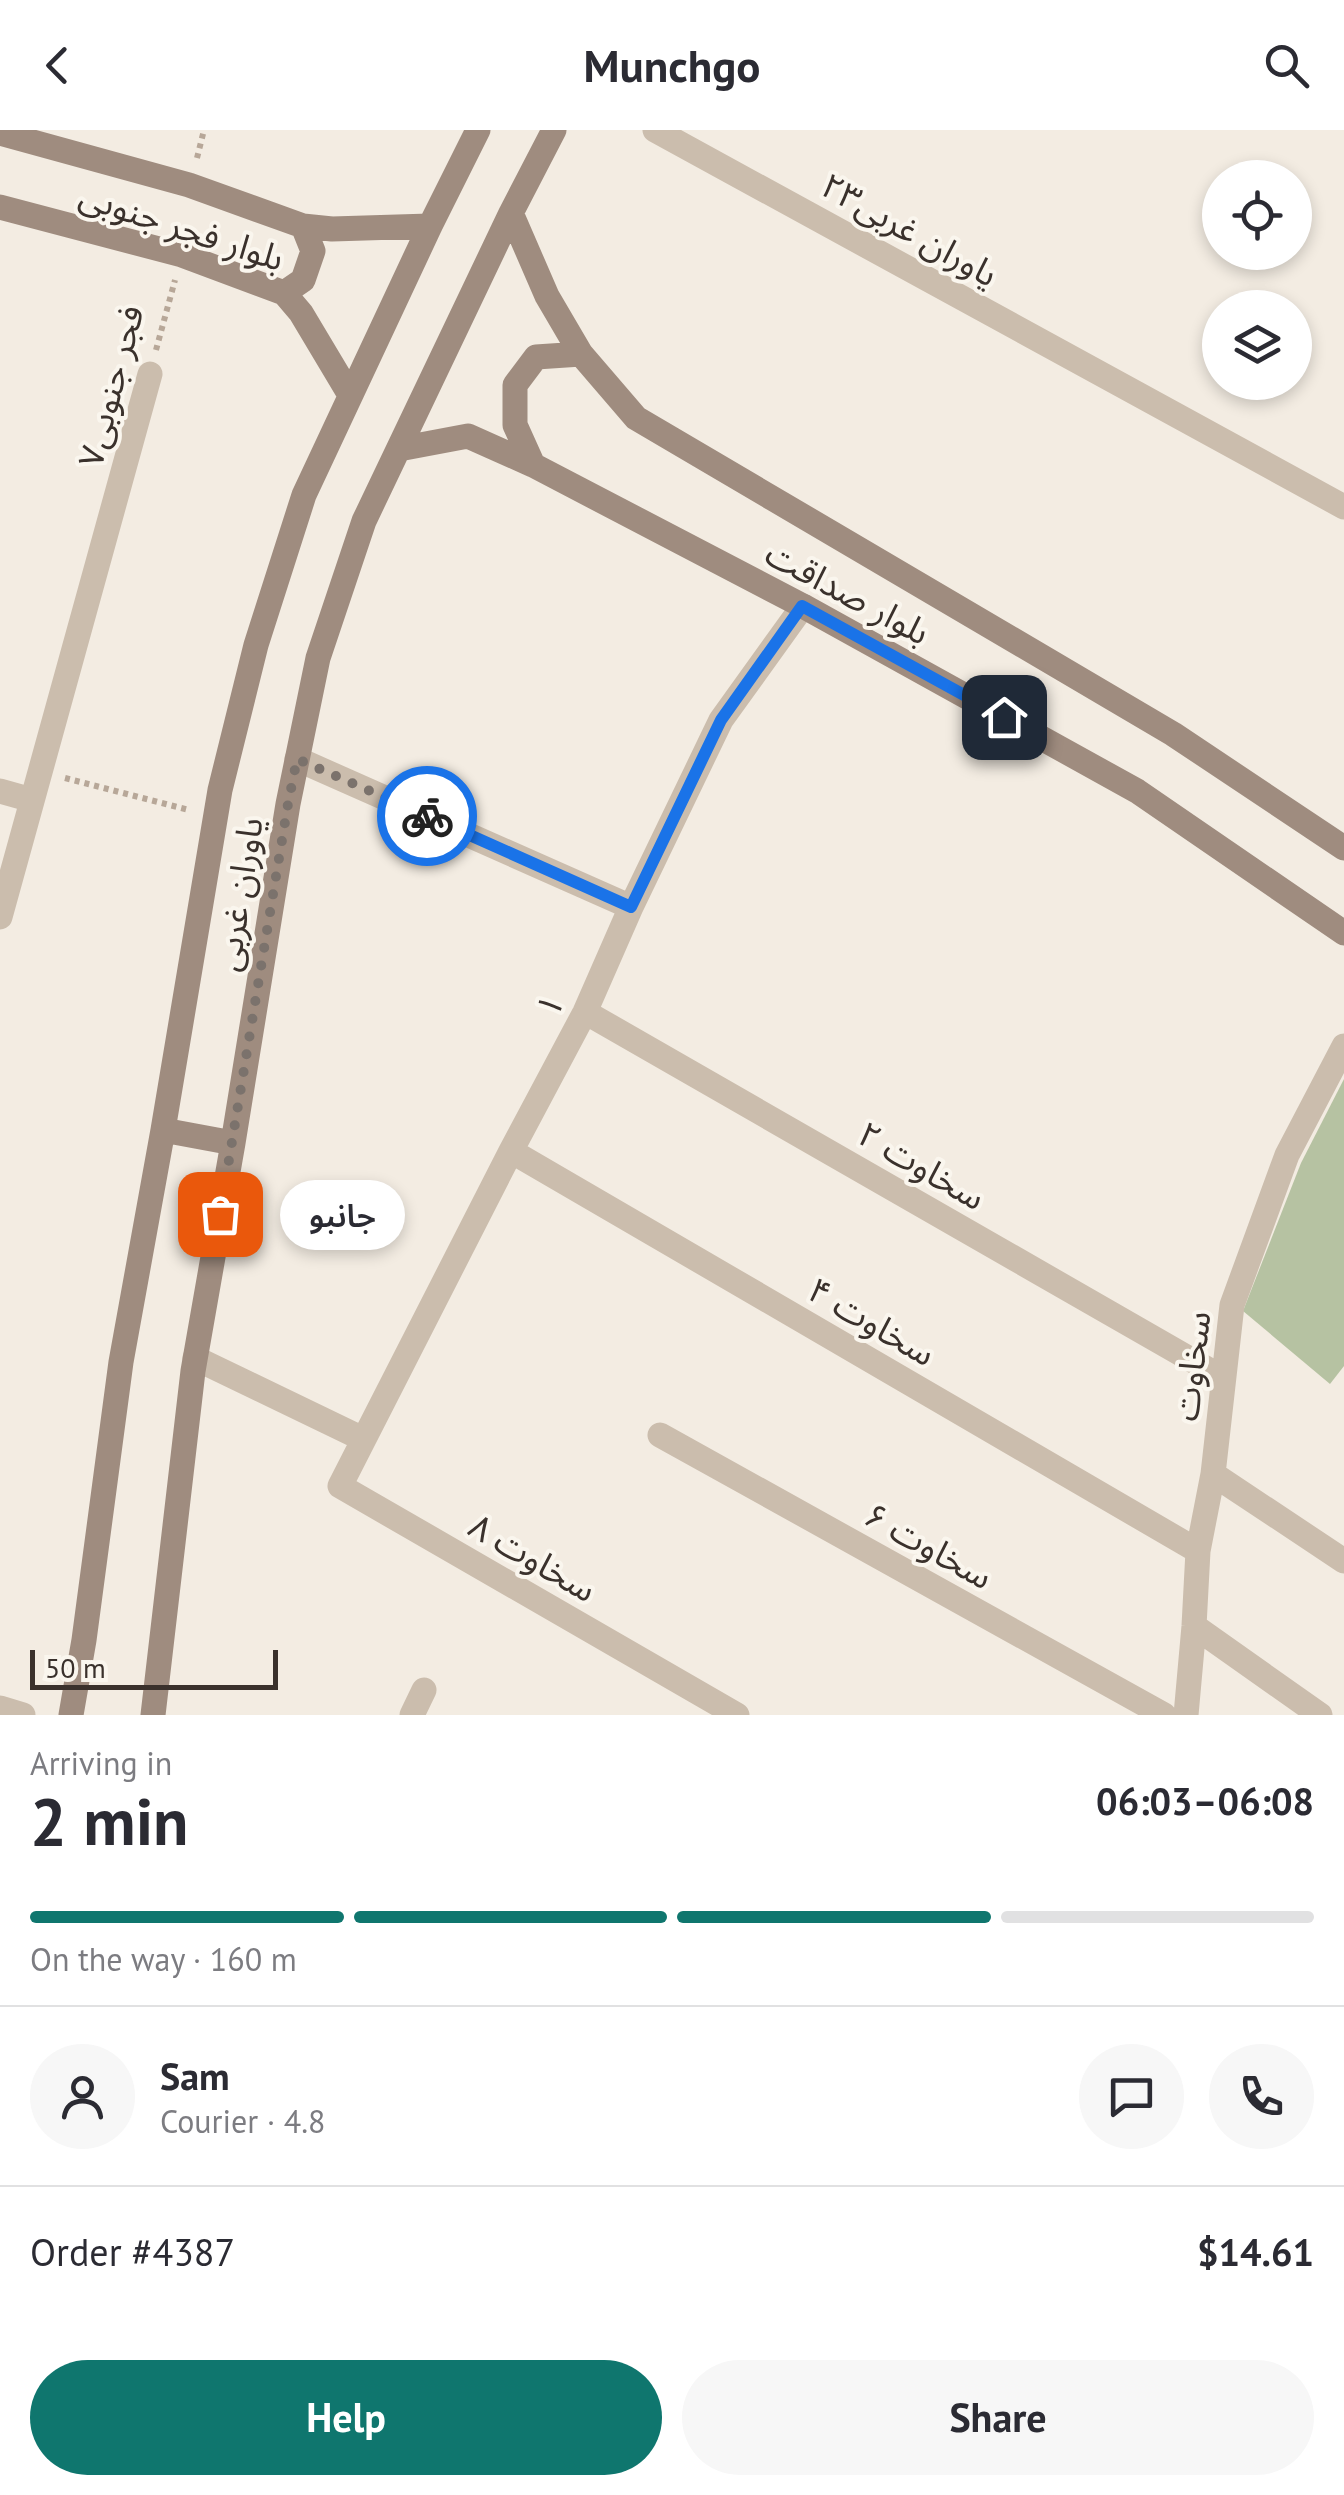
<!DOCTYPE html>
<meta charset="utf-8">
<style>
:root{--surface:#fff;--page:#f7f7f7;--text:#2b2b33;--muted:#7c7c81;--line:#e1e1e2;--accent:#0f766e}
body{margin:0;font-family:"PT Sans","Noto Sans Arabic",sans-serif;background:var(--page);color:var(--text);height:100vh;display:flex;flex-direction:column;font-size:38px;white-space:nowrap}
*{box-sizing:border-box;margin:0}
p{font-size:32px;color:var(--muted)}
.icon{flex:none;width:55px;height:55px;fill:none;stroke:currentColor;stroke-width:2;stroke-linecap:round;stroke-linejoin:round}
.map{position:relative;height:1585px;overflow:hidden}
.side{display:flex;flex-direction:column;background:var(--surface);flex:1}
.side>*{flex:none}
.controls{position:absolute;left:1202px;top:30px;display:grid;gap:20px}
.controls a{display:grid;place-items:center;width:110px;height:110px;border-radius:50%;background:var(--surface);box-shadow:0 5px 15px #0003;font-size:50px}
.scale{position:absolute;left:30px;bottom:25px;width:248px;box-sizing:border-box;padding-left:10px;border:5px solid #3a312c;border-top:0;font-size:28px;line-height:35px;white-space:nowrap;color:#3a312c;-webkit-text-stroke:8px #faf6ee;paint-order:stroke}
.pin{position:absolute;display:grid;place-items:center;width:85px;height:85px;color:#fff;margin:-42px;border-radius:20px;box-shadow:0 5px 15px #0006}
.courier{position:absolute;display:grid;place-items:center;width:100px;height:100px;margin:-50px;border:8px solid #1a73e8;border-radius:50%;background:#fff;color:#222;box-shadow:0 2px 12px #0007}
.bubble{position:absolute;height:70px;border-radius:35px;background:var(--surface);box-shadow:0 5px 15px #0003;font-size:32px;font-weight:600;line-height:70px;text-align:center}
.overview em{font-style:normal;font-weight:600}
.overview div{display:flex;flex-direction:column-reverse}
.overview{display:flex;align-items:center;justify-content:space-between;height:170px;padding:0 30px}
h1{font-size:65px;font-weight:600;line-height:75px}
.bar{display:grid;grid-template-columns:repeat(4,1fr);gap:15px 10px;align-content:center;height:120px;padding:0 30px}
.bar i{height:12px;border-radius:8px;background:var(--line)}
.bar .selected{background:var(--accent)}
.bar p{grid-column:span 4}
.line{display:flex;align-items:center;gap:25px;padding:0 30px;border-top:2px solid var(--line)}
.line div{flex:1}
.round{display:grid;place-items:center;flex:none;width:105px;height:105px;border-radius:52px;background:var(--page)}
.primary-button{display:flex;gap:20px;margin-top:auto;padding:20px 30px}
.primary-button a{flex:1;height:115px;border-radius:60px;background:var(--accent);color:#fff;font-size:40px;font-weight:600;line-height:115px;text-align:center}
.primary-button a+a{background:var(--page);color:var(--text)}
header{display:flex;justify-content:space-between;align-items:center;height:130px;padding:0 30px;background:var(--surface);font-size:45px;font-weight:600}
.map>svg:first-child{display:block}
.green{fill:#b6c2a2}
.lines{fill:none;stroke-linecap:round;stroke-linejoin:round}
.path{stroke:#b7a798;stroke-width:6;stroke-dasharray:5 5;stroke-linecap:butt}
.street{stroke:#cbbdad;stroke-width:25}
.secondary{stroke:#9f8c7f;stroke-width:25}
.done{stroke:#7b726c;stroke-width:10;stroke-dasharray:0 18}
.route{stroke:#1a73e8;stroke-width:12}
.labels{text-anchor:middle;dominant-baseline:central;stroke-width:8;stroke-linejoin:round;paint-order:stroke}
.street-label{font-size:35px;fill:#3a312c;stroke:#faf6ee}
</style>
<header><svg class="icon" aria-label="back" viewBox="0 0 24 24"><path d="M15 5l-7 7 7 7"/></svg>Munchgo<svg class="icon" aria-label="search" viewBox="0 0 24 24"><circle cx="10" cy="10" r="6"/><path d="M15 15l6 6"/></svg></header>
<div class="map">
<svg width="1344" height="1585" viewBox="0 0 1344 1585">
<rect width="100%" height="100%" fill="#f3ece2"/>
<!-- green -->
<path class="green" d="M1344 949V1236L1330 1254 1243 1181 1301 1033Z"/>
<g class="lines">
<!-- path -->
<path class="path" d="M197 28 204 0
M156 220 175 150
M65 648 189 680"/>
<!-- street -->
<path class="street" d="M655 0 1344 377
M297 629 631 777
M0 661 32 670
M0 787 150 244
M585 882 1223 1248
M511 1021 1198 1421
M195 1228 363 1309
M660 1305 1164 1585
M1213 1344 1344 1431
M1194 1496 1320 1585
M0 1578 23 1585
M412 1585 424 1560
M737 1585 340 1356 511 1021 585 882 631 777 721 590 803 476
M1186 1585 1194 1496 1198 1421 1213 1344 1232 1175 1287 1025 1344 916"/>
<!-- secondary -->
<path class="secondary" d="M0 3 189 55 303 96 332 99 430 96
M0 77 182 125 284 163 301 183 350 265
M511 83 547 166 581 224 636 288 1173 604 1344 718
M284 163 303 150 313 121 303 96
M399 319 468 306 533 335 803 476 1137 661 1344 803
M533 335 515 295V255L536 227 581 224
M163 1000 233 1013
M71 1585 84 1510 121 1232 163 1000 220 660 256 515 304 365 430 96 478 0
M153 1585 193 1241 233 1013 288 674 318 528 364 391 511 83 554 0"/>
</g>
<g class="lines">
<!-- done -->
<path class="done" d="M220 1084 288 674 297 629 427 686"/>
<!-- route -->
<path class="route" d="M427 686 631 777 721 590 802 476 1004 587"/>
</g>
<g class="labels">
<!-- street labels -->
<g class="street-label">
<text transform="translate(182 96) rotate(18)">بلوار فجر جنوبی</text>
<text transform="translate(910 99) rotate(29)">یاوران غربی۲۳</text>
<text transform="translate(110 256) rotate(-75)">فجر جنوبی۷</text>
<text transform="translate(848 462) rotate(28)">بلوار صداقت</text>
<text transform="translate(238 764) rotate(-81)">یاوران غربی</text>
<text transform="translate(549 875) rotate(-63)">۱</text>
<text transform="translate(922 1035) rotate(30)">سخاوت ۲</text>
<text transform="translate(872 1191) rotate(30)">سخاوت ۴</text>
<text transform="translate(1191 1236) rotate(-83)">سخاوت</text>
<text transform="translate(929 1415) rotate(29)">سخاوت ۶</text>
<text transform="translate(533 1427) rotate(30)">سخاوت ۸</text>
</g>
</g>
</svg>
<div class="controls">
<a><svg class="icon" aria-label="locate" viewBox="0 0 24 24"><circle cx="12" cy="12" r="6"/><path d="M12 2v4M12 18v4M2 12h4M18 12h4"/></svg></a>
<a><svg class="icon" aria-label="layers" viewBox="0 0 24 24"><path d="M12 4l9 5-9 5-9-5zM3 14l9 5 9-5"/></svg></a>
</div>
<div class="scale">50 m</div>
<div class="pin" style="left:220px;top:1084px;background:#ea580c"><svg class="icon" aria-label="bag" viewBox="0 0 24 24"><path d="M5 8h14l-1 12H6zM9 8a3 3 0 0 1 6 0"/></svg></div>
<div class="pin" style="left:1004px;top:587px;background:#1f2937"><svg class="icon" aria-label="home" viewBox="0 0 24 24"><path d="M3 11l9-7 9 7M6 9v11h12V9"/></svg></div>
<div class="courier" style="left:427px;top:686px"><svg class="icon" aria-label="bike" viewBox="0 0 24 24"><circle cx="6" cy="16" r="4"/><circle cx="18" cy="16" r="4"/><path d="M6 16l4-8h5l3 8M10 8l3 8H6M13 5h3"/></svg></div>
<div class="bubble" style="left:280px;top:1050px;width:125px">جانبو</div>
</div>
<section class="side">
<div class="overview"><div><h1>2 min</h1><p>Arriving in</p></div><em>06:03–06:08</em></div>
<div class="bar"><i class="selected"></i><i class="selected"></i><i class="selected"></i><i></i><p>On the way · 160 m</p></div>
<div class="line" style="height:180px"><a class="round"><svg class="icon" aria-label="person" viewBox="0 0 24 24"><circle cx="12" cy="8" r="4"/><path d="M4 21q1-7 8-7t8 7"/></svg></a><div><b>Sam</b><p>Courier · 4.8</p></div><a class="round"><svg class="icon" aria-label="chat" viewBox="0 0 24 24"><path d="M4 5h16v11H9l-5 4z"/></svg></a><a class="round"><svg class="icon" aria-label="phone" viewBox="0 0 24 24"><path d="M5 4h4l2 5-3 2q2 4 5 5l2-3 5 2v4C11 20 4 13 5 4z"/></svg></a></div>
<div class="line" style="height:130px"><div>Order #4387</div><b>$14.61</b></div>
<div class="primary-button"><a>Help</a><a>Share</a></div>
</section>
